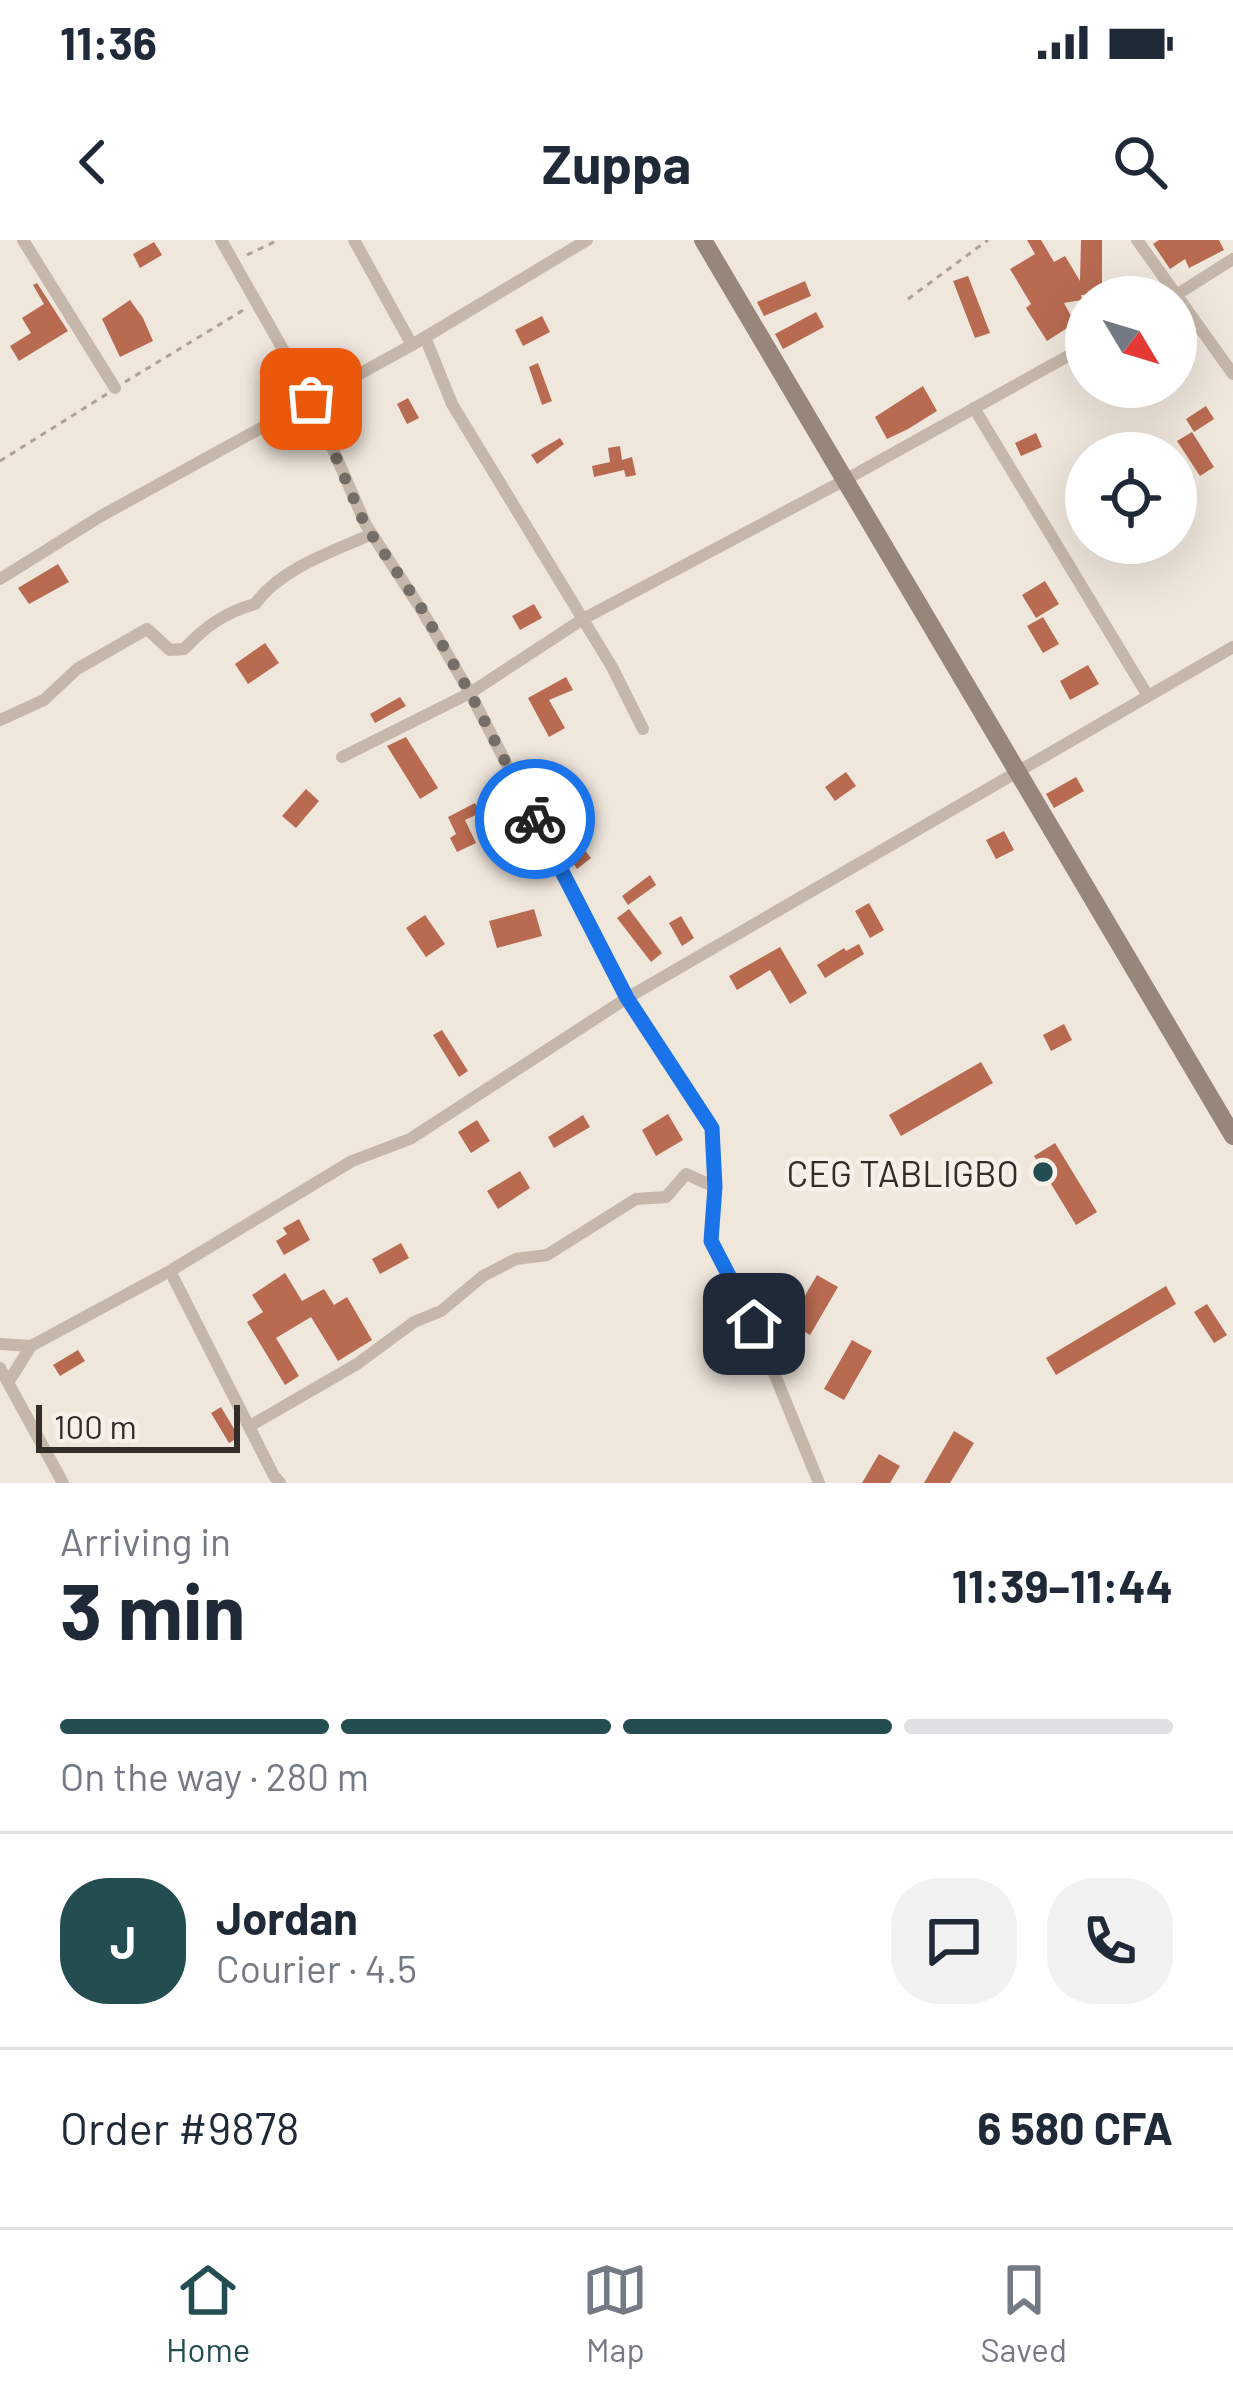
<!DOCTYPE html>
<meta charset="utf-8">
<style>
:root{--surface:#fff;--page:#f2f2f3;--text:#1f2937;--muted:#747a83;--line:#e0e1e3;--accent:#234d50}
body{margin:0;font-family:Barlow,sans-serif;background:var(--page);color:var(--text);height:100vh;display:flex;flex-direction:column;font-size:45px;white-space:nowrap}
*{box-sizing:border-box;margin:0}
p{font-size:39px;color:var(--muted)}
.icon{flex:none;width:66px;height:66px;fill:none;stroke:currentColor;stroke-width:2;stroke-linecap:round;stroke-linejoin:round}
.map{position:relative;height:1243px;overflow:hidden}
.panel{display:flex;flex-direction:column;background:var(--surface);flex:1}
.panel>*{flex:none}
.needle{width:78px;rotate:128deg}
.buttons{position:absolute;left:1065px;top:36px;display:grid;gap:24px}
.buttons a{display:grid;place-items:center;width:132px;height:132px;border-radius:50%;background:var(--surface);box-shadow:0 12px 48px #0002;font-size:60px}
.scale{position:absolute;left:36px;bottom:30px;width:204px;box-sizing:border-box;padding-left:12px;border:6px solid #342c28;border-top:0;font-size:33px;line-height:42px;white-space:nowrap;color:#342c28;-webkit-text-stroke:9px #f7f0e8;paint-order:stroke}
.pin{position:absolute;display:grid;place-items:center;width:102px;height:102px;color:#fff;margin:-51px;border-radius:24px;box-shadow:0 6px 18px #0006}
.courier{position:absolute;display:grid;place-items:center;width:120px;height:120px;margin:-60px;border:9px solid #1a73e8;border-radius:50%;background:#fff;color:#222;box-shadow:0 3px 15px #0007}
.overview em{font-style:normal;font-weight:700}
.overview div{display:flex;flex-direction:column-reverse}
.overview{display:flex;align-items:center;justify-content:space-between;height:204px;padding:0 60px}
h1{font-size:78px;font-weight:700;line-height:90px}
.bar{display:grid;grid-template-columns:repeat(4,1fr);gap:18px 12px;align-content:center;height:144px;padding:0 60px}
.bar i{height:15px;border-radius:9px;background:var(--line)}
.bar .selected{background:var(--accent)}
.bar p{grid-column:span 4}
.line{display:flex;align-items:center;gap:30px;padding:0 60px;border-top:3px solid var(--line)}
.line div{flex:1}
.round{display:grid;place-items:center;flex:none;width:126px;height:126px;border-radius:48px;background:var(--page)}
.status{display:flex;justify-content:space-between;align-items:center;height:84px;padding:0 60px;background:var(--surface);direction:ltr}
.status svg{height:33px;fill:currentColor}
header{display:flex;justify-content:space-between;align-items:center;height:156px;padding:0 60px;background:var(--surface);font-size:54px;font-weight:700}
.tabs{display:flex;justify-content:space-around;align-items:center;height:168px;border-top:3px solid var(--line);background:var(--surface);font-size:33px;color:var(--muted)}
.tabs a{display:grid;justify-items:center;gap:6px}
.tabs .selected{color:var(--accent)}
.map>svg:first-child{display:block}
.building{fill:#b86b51}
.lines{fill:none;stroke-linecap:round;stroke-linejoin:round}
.path{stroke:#b1a194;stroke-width:3;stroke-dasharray:6 6;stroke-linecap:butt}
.street{stroke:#c5b7a9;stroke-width:12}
.secondary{stroke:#99867b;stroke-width:18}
.done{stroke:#756d67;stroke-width:12;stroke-dasharray:0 21.6}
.route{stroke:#1a73e8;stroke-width:15}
.poi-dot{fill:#234d50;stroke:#f7f0e8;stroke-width:4.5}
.labels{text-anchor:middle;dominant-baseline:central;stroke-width:9;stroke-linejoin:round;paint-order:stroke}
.poi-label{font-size:36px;fill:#342c28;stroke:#f7f0e8;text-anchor:end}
</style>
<div class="status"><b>11:36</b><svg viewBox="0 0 49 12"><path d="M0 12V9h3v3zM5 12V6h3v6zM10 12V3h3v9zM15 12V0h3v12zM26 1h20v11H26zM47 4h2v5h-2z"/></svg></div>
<header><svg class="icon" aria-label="back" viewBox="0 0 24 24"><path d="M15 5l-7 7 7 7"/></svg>Zuppa<svg class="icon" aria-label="search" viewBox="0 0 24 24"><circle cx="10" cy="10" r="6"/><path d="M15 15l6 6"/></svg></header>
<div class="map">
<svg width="1233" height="1243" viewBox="0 0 1233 1243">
<rect width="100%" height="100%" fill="#efe6dc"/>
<!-- building -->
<path class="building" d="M1027 0H1041L1054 22 1065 16 1080 41 1081 0H1102V54L1081 55 1082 60 1064 63 1075 83 1047 101 1026 68 1031 64 1010 29 1035 14Z
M1159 0H1219L1224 10 1189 28 1185 19 1170 29 1153 4Z
M154 2 162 15 140 28 133 14Z
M968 36 990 93 975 98 953 41Z
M805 41 811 56 764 76 757 62Z
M37 43 68 91 19 121 10 106 31 93 22 78 44 64 33 45Z
M130 60 143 78 153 101 120 117 102 79Z
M816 72 824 87 783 109 775 94Z
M542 76 550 92 523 106 515 90Z
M538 123 552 161 542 165 529 127Z
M923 146 937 171 908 189 887 199 875 177Z
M408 158 419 178 407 184 397 164Z
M1206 166 1214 179 1194 192 1186 179Z
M1192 192 1214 227 1200 236 1177 201Z
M1036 193 1042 207 1021 216 1015 203Z
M560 198 564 204 537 224 531 215Z
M620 206 622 220 632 217 636 235 626 237 624 230 594 237 592 226 610 222 608 208Z
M58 324 69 342 29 364 18 348Z
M1045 341 1059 364 1036 378 1022 355Z
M534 364 542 378 520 390 512 376Z
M1043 377 1059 404 1043 413 1027 386Z
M265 403 279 423 248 444 235 424Z
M1088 425 1099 444 1070 460 1060 441Z
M566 437 573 450 549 460 565 488 549 497 528 458Z
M400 457 406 466 375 483 370 474Z
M406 497 438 548 420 559 387 506Z
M846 532 856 546 835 561 825 547Z
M1076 537 1084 551 1054 568 1046 554Z
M306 549 319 561 296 588 282 576Z
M475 563 480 573 465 580 476 603 457 612 450 598 456 594 448 577Z
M1004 591 1014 610 996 619 986 600Z
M570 592 591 618 577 629 558 601Z
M650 635 656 645 628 665 622 656Z
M869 663 884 690 870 698 855 671Z
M534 669 542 696 497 708 489 681Z
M629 669 662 713 651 722 617 678Z
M425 675 445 704 426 717 406 688Z
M681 676 694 698 682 706 669 683Z
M859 704 864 714 825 738 817 725 844 708 846 711Z
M780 707 807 753 790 764 770 730 737 750 729 736Z
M1064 784 1072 800 1051 811 1043 795Z
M442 790 468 831 459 837 433 795Z
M981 822 993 843 901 896 889 875Z
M668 874 683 900 656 916 642 890Z
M583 875 590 887 554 908 548 897Z
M477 880 490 901 471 913 458 892Z
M1055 903 1097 972 1076 985 1034 916Z
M520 931 530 948 498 969 487 951Z
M299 979 310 1000 284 1015 276 1001 287 994 283 988Z
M401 1003 409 1018 380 1034 372 1019Z
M285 1033 302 1061 324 1049 334 1065 347 1057 372 1100 338 1121 311 1077 276 1098 299 1136 285 1145 247 1082 263 1072 252 1055Z
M817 1035 838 1047 810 1095 789 1083Z
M1166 1046 1176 1064 1056 1135 1046 1118Z
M1207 1064 1227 1095 1214 1103 1194 1072Z
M852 1100 872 1111 844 1160 824 1149Z
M78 1110 85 1121 60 1136 53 1125Z
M221 1167 239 1197 229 1203 211 1173Z
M954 1191 974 1203 950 1243H924Z
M879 1214 900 1226 890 1243H862Z"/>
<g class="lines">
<!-- path -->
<path class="path" d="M247 15 278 0
M908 59 988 0
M125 142 245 69
M0 221 107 154"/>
<!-- street -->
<path class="street" d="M23 0 115 148
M221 0 311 159 366 285 421 369 470 453 627 758 712 888 715 947 711 1001 754 1084 819 1243
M354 0 412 105
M1137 0 1233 134
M1173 57 1233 19
M425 97 452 164 612 427 643 489
M974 168 1148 456
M0 339 101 276 412 105 587 0
M0 480 44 460 77 429 147 389 170 410 184 409C205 387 225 372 255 364 281 328 332 312 372 294
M342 517 470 453 583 379 845 240 1086 106
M170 1031 274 1236 280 1243
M0 1104 31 1106
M0 1128 63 1243
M9 1141 31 1106 170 1031 352 921 410 899 627 758 1233 407
M250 1186 357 1124 414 1082 441 1071 483 1036 516 1019 547 1015 636 959 666 957 686 934 715 947"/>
<!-- secondary -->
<path class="secondary" d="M703 0 1233 896"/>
</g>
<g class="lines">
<!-- done -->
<path class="done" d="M311 159 365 285 422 369 470 453 535 579"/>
<!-- route -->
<path class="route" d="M535 579 627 758 712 888 715 947 711 1001 754 1084"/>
</g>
<!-- markers -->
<circle class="poi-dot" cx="1043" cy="932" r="12"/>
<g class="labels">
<!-- poi labels -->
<g class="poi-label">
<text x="1019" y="932">CEG TABLIGBO</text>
</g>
</g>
</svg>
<div class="buttons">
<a><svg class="needle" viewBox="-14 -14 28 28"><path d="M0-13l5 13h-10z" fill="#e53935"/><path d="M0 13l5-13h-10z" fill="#747a83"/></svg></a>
<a><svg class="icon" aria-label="locate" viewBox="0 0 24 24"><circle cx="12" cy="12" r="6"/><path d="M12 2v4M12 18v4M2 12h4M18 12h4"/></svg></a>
</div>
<div class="scale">100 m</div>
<div class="pin" style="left:311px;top:159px;background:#ea580c"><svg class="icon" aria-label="bag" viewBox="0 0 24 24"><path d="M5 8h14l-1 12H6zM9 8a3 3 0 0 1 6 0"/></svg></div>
<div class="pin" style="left:754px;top:1084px;background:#1f2937"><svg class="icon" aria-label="home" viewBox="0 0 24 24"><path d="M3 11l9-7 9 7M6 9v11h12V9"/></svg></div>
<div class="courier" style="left:535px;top:579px"><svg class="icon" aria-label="bike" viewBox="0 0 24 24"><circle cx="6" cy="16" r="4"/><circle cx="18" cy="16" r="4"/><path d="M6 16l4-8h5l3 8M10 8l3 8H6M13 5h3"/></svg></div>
</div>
<section class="panel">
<div class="overview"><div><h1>3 min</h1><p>Arriving in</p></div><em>11:39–11:44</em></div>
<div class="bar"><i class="selected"></i><i class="selected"></i><i class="selected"></i><i></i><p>On the way · 280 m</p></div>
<div class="line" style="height:216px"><b class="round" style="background:var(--accent);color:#fff">J</b><div><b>Jordan</b><p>Courier · 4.5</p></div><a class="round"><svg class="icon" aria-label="chat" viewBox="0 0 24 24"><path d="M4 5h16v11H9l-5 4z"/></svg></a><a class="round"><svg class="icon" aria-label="phone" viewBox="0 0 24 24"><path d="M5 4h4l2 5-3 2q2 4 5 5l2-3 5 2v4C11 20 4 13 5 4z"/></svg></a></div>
<div class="line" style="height:156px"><div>Order #9878</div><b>6 580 CFA</b></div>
</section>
<nav class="tabs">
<a class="selected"><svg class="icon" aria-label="home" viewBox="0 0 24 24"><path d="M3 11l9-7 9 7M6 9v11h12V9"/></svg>Home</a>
<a><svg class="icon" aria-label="map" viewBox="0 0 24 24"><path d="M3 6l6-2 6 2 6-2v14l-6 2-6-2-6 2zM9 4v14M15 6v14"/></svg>Map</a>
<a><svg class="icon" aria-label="saved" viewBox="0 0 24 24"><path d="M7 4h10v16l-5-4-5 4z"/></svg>Saved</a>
</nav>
